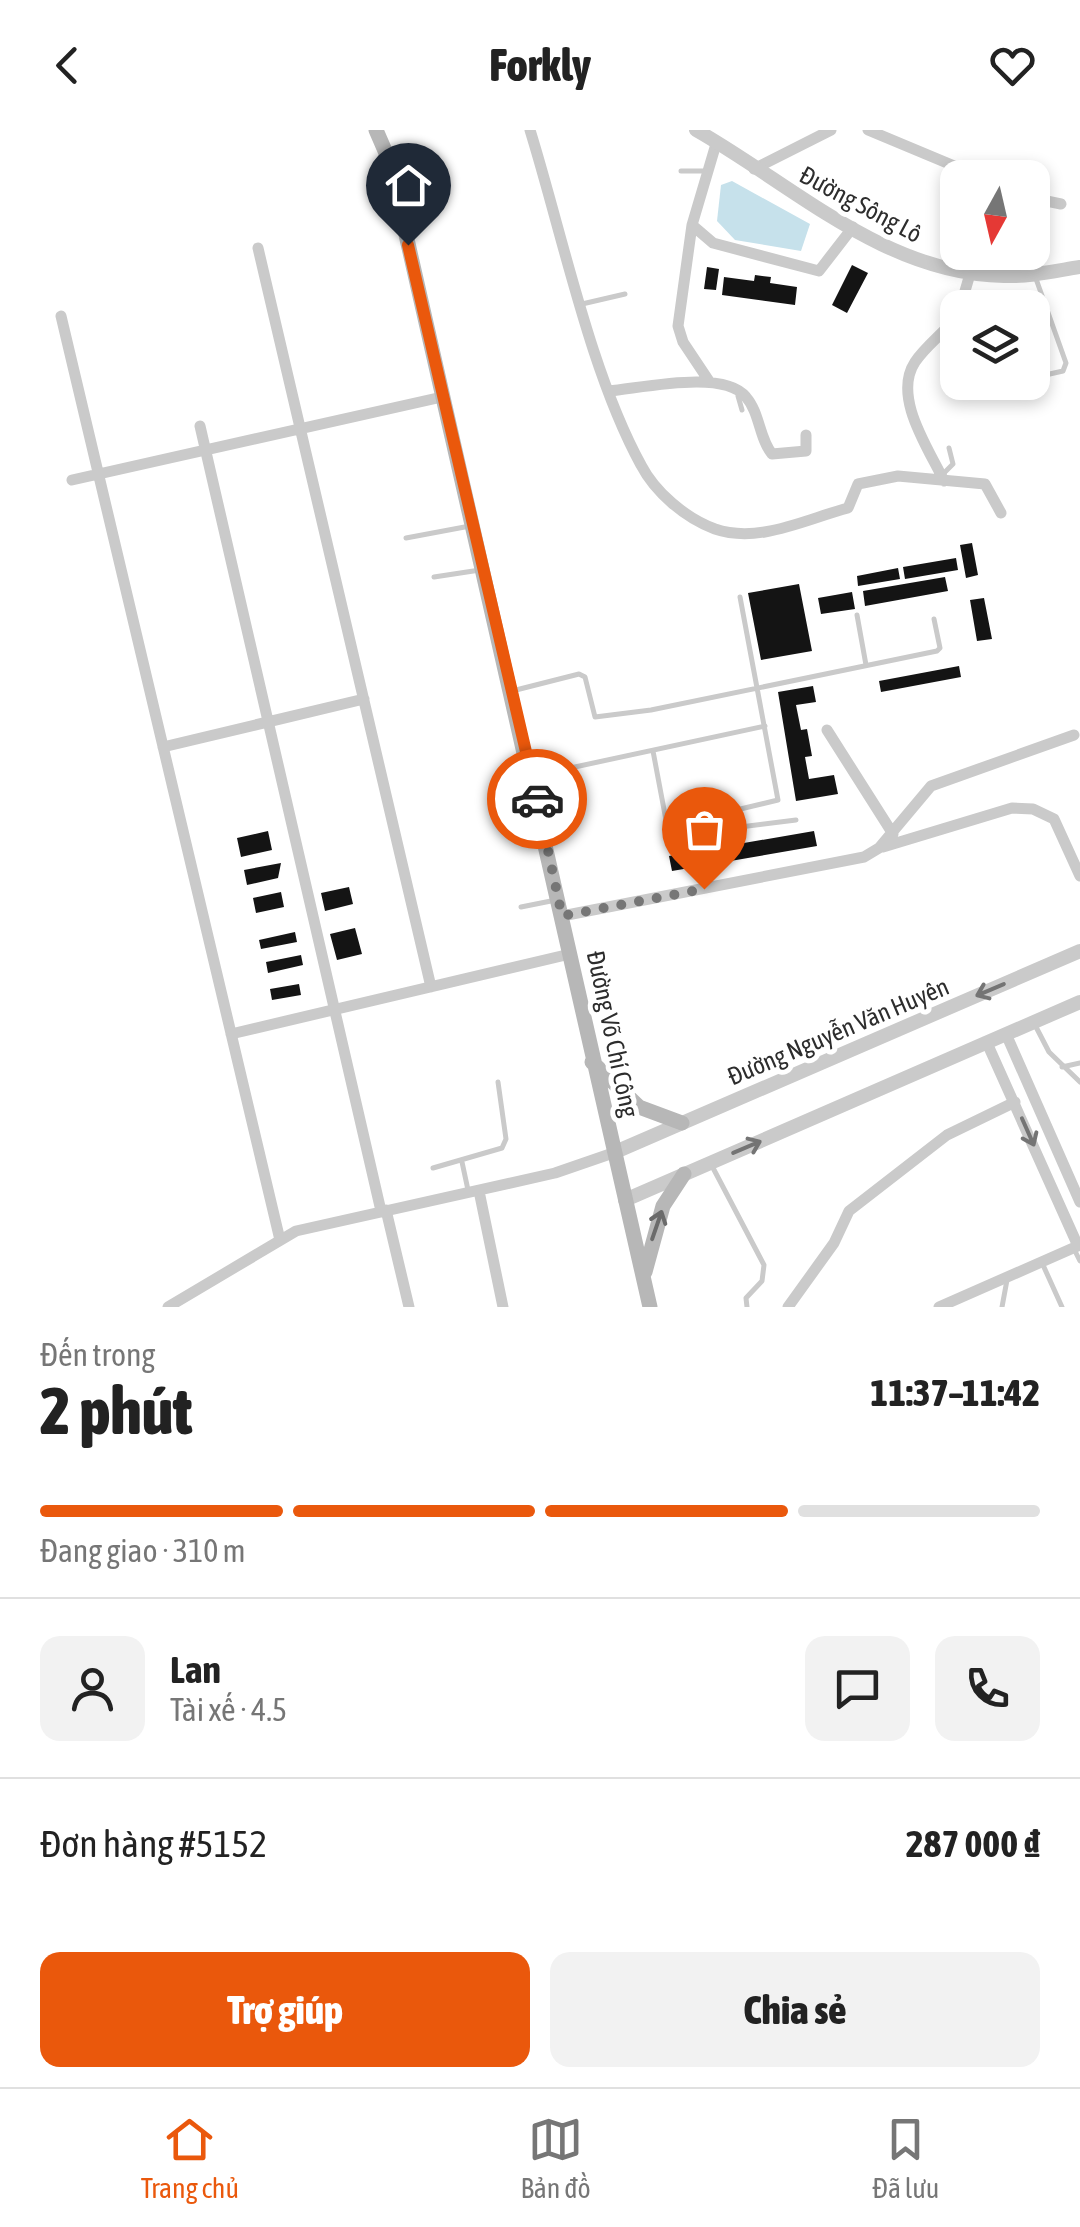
<!DOCTYPE html>
<html lang="vi">
<meta charset="utf-8">
<style>
:root{--surface:#fff;--page:#f2f2f2;--text:#222;--muted:#767676;--line:#e0e0e0;--accent:#ea580c}
body{margin:0;font-family:"Asap Condensed",sans-serif;background:var(--page);color:var(--text);height:100vh;display:flex;flex-direction:column;font-size:38px;white-space:nowrap}
*{box-sizing:border-box;margin:0}
p{font-size:32px;color:var(--muted)}
.icon{flex:none;width:55px;height:55px;fill:none;stroke:currentColor;stroke-width:2;stroke-linecap:round;stroke-linejoin:round}
.map{position:relative;height:1177px;overflow:hidden}
.drawer{display:flex;flex-direction:column;background:var(--surface);flex:1}
.drawer>*{flex:none}
.needle{width:65px;rotate:188deg}
.buttons{position:absolute;left:940px;top:30px;display:grid;gap:20px}
.buttons a{display:grid;place-items:center;width:110px;height:110px;border-radius:20px;background:var(--surface);box-shadow:0 5px 15px #0003;font-size:50px}
.pin{position:absolute;display:grid;place-items:center;width:85px;height:85px;color:#fff;margin:-102px -42px;border-radius:50% 50% 50% 0;rotate:-45deg;box-shadow:0 0 10px #0007}
.pin .icon{rotate:45deg}
.courier{position:absolute;display:grid;place-items:center;width:100px;height:100px;margin:-50px;border:8px solid #ea580c;border-radius:50%;background:#fff;color:#222;box-shadow:0 2px 12px #0007}
.summary em{font-style:normal;font-weight:800}
.summary div{display:flex;flex-direction:column-reverse}
.summary{display:flex;align-items:center;justify-content:space-between;height:170px;padding:0 40px}
h1{font-size:65px;font-weight:800;line-height:75px}
.bar{display:grid;grid-template-columns:repeat(4,1fr);gap:15px 10px;align-content:center;height:120px;padding:0 40px}
.bar i{height:12px;border-radius:8px;background:var(--line)}
.bar .on{background:var(--accent)}
.bar p{grid-column:span 4}
.line{display:flex;align-items:center;gap:25px;padding:0 40px;border-top:2px solid var(--line)}
.line div{flex:1}
.round{display:grid;place-items:center;flex:none;width:105px;height:105px;border-radius:20px;background:var(--page)}
.cta{display:flex;gap:20px;margin-top:auto;padding:20px 40px}
.cta a{flex:1;height:115px;border-radius:20px;background:var(--accent);color:#fff;font-size:40px;font-weight:800;line-height:115px;text-align:center}
.cta a+a{background:var(--page);color:var(--text)}
header{display:flex;justify-content:space-between;align-items:center;height:130px;padding:0 40px;background:var(--surface);font-size:45px;font-weight:800}
.tab-bar{display:flex;justify-content:space-around;align-items:center;height:140px;border-top:2px solid var(--line);background:var(--surface);font-size:28px;color:var(--muted)}
.tab-bar a{display:grid;justify-items:center;gap:5px}
.tab-bar .on{color:var(--accent)}
.map>svg:first-child{display:block}
.water{fill:#c6e1eb}
.building{fill:#141414}
.lines{fill:none;stroke-linecap:round;stroke-linejoin:round}
.service{stroke:#cacaca;stroke-width:5}
.minor{stroke:#cacaca;stroke-width:11}
.tertiary{stroke:#cacaca;stroke-width:14}
.secondary{stroke:#b7b7b7;stroke-width:15}
.oneway{stroke:#747474}
.oneway2{stroke:#6b6b6b}
.done{stroke:#767676;stroke-width:10;stroke-dasharray:0 18}
.route{stroke:#ea580c;stroke-width:12}
.labels{text-anchor:middle;dominant-baseline:central;stroke-width:10;stroke-linejoin:round;paint-order:stroke}
.street-label{font-size:25px;fill:#2d2d2d;stroke:#fff}
</style>
<header><svg class="icon" aria-label="back" viewBox="0 0 24 24"><path d="M15 5l-7 7 7 7"/></svg>Forkly<svg class="icon" aria-label="heart" viewBox="0 0 24 24"><path d="M12 20l-8-8c-3-5 5-10 8-4 3-6 11-1 8 4z"/></svg></header>
<div class="map">
<svg width="1080" height="1177" viewBox="0 0 1080 1177">
<rect width="100%" height="100%" fill="#fff"/>
<!-- water -->
<path class="water" d="M732 51 810 94 801 121 735 110 717 91 721 55Z"/>
<!-- building -->
<path class="building" d="M852 135 868 143 847 183 832 175Z
M707 137 719 139 716 160 704 159Z
M755 145 771 147 770 153 797 157 795 175 722 165 724 147 754 151Z
M972 413 978 445 966 448 960 415Z
M956 428 958 440 905 449 903 437Z
M898 438 900 449 858 456 857 446Z
M945 447 948 461 865 476 863 461Z
M799 454 812 521 761 530 748 463Z
M852 462 855 479 821 484 818 468Z
M984 468 992 509 977 511 970 470Z
M959 536 961 547 881 562 879 551Z
M813 556 816 572 796 575 801 600 807 599 812 626 805 627 809 649 834 645 838 664 796 671 778 562Z
M268 701 272 720 241 727 237 708Z
M814 701 817 716 672 741 669 726Z
M281 733 278 748 247 755 244 740Z
M349 757 353 774 325 781 321 763Z
M281 762 284 777 256 783 253 768Z
M355 798 362 824 337 830 330 804Z
M295 802 297 812 261 819 259 810Z
M301 825 303 835 268 843 266 832Z
M299 854 301 865 272 870 270 859Z"/>
<g class="lines">
<!-- service -->
<path class="service" d="M681 41H707
M402 76 445 61
M582 174 625 164
M1032 248 1063 241 1066 233 1035 146
M978 261 1013 252
M738 266 742 280
M944 343 953 334 949 318
M406 408 470 396
M434 447 480 440
M857 485 866 535
M512 561 579 544 585 547 595 587 651 580 937 521 940 518 934 489
M653 621 669 706 796 690
M533 646 765 596
M711 686 778 670 740 467
M521 777 556 770
M1035 895 1049 922 1080 952
M1062 937 1080 933
M462 1032 468 1060
M712 1036 764 1135 762 1151 746 1168 747 1177
M433 1038 502 1018 506 1009 498 952
M1075 1121 1080 1131
M1043 1135 1062 1177
M1002 1177 1007 1150"/>
<!-- minor -->
<path class="minor" d="M530 0C562 103 590 242 641 335 655 362 685 388 715 399 759 414 806 389 848 378L858 354 898 346 985 354 1001 383
M868 0 983 48
M716 14 692 95 713 113 819 141 853 97
M754 39 831 0
M1032 68 1061 74
M692 95 678 196 683 212 709 251
M258 118 431 857
M960 178 970 144
M61 186 280 1110
M609 261C642 258 724 239 746 267 760 283 759 308 772 324L806 321V305
M200 296 381 1081
M72 350 442 267
M944 351C929 319 892 267 915 232 927 214 946 202 958 184
M827 600 893 704
M163 617 364 569
M883 717 1012 678 1033 679 1054 689 1080 746
M562 786 864 727 879 718 931 656 1074 605
M231 904 570 824
M1006 904 1080 1072
M987 913 1078 1116
M479 1061 503 1177
M386 1080 409 1177
M168 1177 296 1101 555 1043 613 1023
M788 1177 834 1113 849 1081 947 1005 1015 972
M939 1177 1080 1115"/>
<!-- tertiary -->
<path class="tertiary" d="M696 0C793 55 885 144 1004 146 1029 147 1055 141 1080 137
M613 1023 1080 821
M625 1070 1080 872"/>
<!-- secondary -->
<path class="secondary" d="M376 0 389 30 650 1177
M592 932 639 977 682 993
M645 1142 663 1076 684 1044"/>
</g>
<!-- one-way arrows -->
<defs><path id="oneway-shaft" d="M-6 0H5M1.5-3L5.5 0L1.5 3" fill="none" stroke-width="1.6" stroke-linecap="round" stroke-linejoin="round" transform="scale(2.5)"/></defs>
<g class="oneway">
<use href="#oneway-shaft" transform="translate(990 860) rotate(157)"/>
<use href="#oneway-shaft" transform="translate(1028 1002) rotate(66)"/>
<use href="#oneway-shaft" transform="translate(747 1017) rotate(-23)"/>
</g>
<use class="oneway2" href="#oneway-shaft" transform="translate(657 1095) rotate(-71)"/>
<g class="lines">
<!-- done -->
<path class="done" d="M537 669 562 786 704 759"/>
<!-- route -->
<path class="route" d="M408 115 537 669"/>
</g>
<g class="labels">
<!-- street labels -->
<g class="street-label">
<text transform="translate(861 74) rotate(28)">Đường Sông Lô</text>
<text transform="translate(838 901) rotate(-23)">Đường Nguyễn Văn Huyên</text>
<text transform="translate(613 904) rotate(78)">Đường Võ Chí Công</text>
</g>
</g>
</svg>
<div class="buttons">
<a><svg class="needle" viewBox="-14 -14 28 28"><path d="M0-13l5 13h-10z" fill="#e53935"/><path d="M0 13l5-13h-10z" fill="#767676"/></svg></a>
<a><svg class="icon" aria-label="layers" viewBox="0 0 24 24"><path d="M12 4l9 5-9 5-9-5zM3 14l9 5 9-5"/></svg></a>
</div>
<div class="pin" style="left:704px;top:759px;background:#ea580c"><svg class="icon" aria-label="bag" viewBox="0 0 24 24"><path d="M5 8h14l-1 12H6zM9 8a3 3 0 0 1 6 0"/></svg></div>
<div class="pin" style="left:408px;top:115px;background:#1f2937"><svg class="icon" aria-label="home" viewBox="0 0 24 24"><path d="M3 11l9-7 9 7M6 9v11h12V9"/></svg></div>
<div class="courier" style="left:537px;top:669px"><svg class="icon" aria-label="car" viewBox="0 0 24 24"><path d="M5 17H2v-5l4-1 3-4h7l3 4 3 1v5h-3M9 17h6M6 11h13"/><circle cx="7" cy="17" r="2"/><circle cx="17" cy="17" r="2"/></svg></div>
</div>
<section class="drawer">
<div class="summary"><div><h1>2 phút</h1><p>Đến trong</p></div><em>11:37–11:42</em></div>
<div class="bar"><i class="on"></i><i class="on"></i><i class="on"></i><i></i><p>Đang giao · 310 m</p></div>
<div class="line" style="height:180px"><a class="round"><svg class="icon" aria-label="person" viewBox="0 0 24 24"><circle cx="12" cy="8" r="4"/><path d="M4 21q1-7 8-7t8 7"/></svg></a><div><b>Lan</b><p>Tài xế · 4.5</p></div><a class="round"><svg class="icon" aria-label="chat" viewBox="0 0 24 24"><path d="M4 5h16v11H9l-5 4z"/></svg></a><a class="round"><svg class="icon" aria-label="phone" viewBox="0 0 24 24"><path d="M5 4h4l2 5-3 2q2 4 5 5l2-3 5 2v4C11 20 4 13 5 4z"/></svg></a></div>
<div class="line" style="height:130px"><div>Đơn hàng #5152</div><b>287 000 ₫</b></div>
<div class="cta"><a>Trợ giúp</a><a>Chia sẻ</a></div>
</section>
<nav class="tab-bar">
<a class="on"><svg class="icon" aria-label="home" viewBox="0 0 24 24"><path d="M3 11l9-7 9 7M6 9v11h12V9"/></svg>Trang chủ</a>
<a><svg class="icon" aria-label="map" viewBox="0 0 24 24"><path d="M3 6l6-2 6 2 6-2v14l-6 2-6-2-6 2zM9 4v14M15 6v14"/></svg>Bản đồ</a>
<a><svg class="icon" aria-label="saved" viewBox="0 0 24 24"><path d="M7 4h10v16l-5-4-5 4z"/></svg>Đã lưu</a>
</nav>
